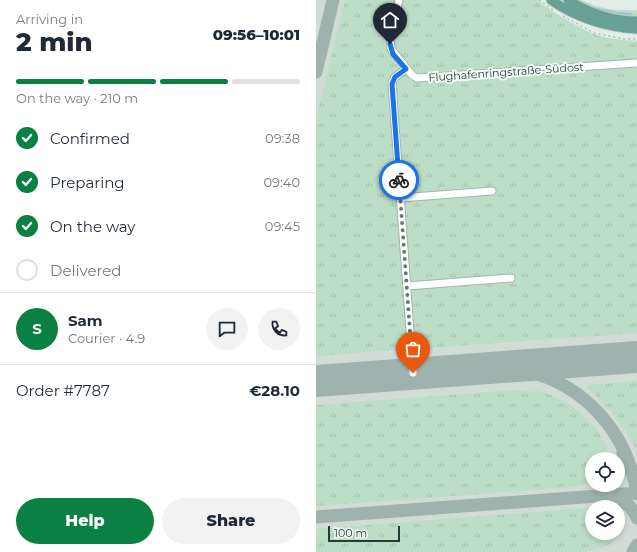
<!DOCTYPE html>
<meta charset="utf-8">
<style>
:root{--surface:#fff;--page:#f2f2f3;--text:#1f2937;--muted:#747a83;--line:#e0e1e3;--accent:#0b8043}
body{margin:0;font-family:Montserrat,sans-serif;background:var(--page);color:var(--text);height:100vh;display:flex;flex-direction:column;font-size:15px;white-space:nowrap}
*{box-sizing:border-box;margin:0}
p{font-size:13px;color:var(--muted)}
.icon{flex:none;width:22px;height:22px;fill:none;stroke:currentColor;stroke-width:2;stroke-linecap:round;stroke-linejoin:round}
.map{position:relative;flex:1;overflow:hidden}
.panel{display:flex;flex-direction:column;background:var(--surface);width:316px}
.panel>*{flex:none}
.fabs{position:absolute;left:269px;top:452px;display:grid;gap:8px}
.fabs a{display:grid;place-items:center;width:40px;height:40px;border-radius:50%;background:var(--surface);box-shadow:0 2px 6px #0003;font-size:20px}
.scale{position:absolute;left:12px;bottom:10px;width:72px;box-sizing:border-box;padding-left:4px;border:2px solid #223d37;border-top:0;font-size:11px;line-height:14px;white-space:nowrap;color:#223d37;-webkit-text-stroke:3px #f3f9f6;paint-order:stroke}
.pin{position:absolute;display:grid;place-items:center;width:34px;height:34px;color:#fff;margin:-41px -17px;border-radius:50% 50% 50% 0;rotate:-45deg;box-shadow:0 0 4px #0007}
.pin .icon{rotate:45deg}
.courier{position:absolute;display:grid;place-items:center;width:40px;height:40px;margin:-20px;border:3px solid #1a73e8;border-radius:50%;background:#fff;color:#222;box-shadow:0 1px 5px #0007}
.headline em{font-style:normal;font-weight:800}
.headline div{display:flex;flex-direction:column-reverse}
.headline{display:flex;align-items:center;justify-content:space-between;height:68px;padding:0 16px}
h1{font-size:26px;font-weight:800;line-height:30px}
.bar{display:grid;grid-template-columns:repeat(4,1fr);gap:6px 4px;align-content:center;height:48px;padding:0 16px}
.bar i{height:5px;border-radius:3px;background:var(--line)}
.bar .on{background:var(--accent)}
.bar p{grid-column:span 4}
.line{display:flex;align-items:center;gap:10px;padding:0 16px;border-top:1px solid var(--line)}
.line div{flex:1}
.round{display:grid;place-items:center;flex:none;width:42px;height:42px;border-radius:21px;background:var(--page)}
ol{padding:0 16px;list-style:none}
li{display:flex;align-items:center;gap:12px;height:44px}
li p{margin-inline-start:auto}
li .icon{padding:4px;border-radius:50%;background:var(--accent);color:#fff;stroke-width:4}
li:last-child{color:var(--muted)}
li i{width:22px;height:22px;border:2px solid var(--line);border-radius:50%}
.primary-button{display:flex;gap:8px;margin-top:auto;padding:8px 16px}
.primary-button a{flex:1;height:46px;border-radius:24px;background:var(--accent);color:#fff;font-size:16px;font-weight:800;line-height:46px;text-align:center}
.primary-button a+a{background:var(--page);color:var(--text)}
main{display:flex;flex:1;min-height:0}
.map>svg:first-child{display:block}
.built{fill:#d1dcd7;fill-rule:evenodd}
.grass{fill:url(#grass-tufts)}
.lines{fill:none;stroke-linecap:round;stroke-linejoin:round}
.stream{stroke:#8bc4d0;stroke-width:1.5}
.taxiway{stroke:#a0b2ad;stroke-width:13}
.runway{stroke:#a0b2ad;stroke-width:32}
.minor-casing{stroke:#a5b4af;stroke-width:9}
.major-casing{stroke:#c1c9c7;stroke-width:11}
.path{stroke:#83afa3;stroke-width:1;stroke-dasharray:2 3;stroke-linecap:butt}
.minor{stroke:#fff;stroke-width:7}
.major{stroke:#68a194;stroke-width:9}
.done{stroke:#657a75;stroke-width:4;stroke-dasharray:0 7.2}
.route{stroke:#1a73e8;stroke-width:5}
.labels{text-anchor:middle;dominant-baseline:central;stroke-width:4;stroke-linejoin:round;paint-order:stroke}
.street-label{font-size:11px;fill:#223d37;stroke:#f3f9f6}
</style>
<main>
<section class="panel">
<div class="headline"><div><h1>2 min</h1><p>Arriving in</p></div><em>09:56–10:01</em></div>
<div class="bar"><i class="on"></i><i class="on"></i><i class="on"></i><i></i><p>On the way · 210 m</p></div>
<ol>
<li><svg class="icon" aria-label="check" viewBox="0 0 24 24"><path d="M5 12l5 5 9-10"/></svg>Confirmed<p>09:38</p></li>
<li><svg class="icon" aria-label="check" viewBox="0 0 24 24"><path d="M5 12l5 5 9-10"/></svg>Preparing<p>09:40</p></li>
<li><svg class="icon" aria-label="check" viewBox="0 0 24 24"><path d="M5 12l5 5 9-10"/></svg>On the way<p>09:45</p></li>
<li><i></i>Delivered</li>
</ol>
<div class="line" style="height:72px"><b class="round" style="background:var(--accent);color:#fff">S</b><div><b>Sam</b><p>Courier · 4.9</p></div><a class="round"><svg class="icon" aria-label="chat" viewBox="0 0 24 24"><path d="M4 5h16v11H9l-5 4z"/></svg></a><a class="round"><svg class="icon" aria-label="phone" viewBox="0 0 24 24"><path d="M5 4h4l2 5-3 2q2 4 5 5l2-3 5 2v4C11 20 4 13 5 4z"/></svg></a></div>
<div class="line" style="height:52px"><div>Order #7787</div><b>€28.10</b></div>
<div class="primary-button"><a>Help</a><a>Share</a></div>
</section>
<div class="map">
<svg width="321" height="552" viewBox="0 0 321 552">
<defs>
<pattern id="grass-tufts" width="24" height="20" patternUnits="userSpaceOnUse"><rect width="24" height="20" fill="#bcddc6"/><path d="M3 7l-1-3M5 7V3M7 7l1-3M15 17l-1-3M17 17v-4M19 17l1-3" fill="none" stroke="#a1bfab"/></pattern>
</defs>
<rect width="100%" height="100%" fill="#e2ece8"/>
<!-- built -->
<path class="built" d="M0 0H87L321 59V552H0ZM276 459H302V485H276ZM276 507H302V533H276Z"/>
<!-- grass -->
<path class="grass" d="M29 0H82L73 38 85 66 84 71 77 77 94 349 0 356V120Z
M85 0H221C235 11 261 27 278 34 291 39 307 40 321 41V61L102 76 78 53 76 38Z
M259 0C269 0 272 3 280 6 293 10 308 11 321 10V18L301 16 279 11Z
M321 64V333L97 349 93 288 127 284 131 287 197 282 196 277 96 284 91 281 77 85 79 79 88 73C109 77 130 83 151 77Z
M321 381V450C307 426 293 405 270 387H273V385Z
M199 390 218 392 219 390C247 397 271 413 286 438 290 445 293 451 293 459H276V481L259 487 0 506V405Z
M271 508 276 509V533H302V526C307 545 283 548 270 552H0V529Z"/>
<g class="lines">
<!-- stream -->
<path class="stream" d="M262 0 271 5
M277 8 302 13 316 14"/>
<!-- taxiway -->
<path class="taxiway" d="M0 72 17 0
M303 358H321
M176 367C188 368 199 369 210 371 270 385 312 434 321 494
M302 477 307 463V452
M295 497C307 499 316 506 321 518
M0 517 321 493
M317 552 321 545"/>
<!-- runway -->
<path class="runway" d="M0 381 321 357"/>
<defs>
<path id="minor" d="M83 0 74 38 75 49 96 75 101 78 321 63
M90 69 79 77 76 83 97 373
M84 198 176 191
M91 286 195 278"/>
<path id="major" d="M235 0C261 18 289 27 321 29
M252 0C273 13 296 21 321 21"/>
</defs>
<!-- minor casing -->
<use href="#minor" class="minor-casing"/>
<!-- major casing -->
<use href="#major" class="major-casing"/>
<!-- path -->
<path class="path" d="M223 0 239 11
M247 16 278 33 308 39H321"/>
<!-- minor -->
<use href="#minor" class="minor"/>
<!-- major -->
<use href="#major" class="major"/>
</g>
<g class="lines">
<!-- done -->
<path class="done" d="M83 180 97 373"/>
<!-- route -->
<path class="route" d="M74 44 77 54 90 69 79 77 76 84 83 180"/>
</g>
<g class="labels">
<!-- street labels -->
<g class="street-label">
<text transform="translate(190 72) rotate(-4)">Flughafenringstraße-Südost</text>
</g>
</g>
</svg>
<div class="fabs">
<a><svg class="icon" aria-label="locate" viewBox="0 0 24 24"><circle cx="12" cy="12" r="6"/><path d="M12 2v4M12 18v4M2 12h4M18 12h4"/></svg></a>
<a><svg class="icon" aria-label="layers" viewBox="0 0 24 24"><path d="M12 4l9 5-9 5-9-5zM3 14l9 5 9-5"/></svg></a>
</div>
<div class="scale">100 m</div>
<div class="pin" style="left:97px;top:373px;background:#ea580c"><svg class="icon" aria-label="bag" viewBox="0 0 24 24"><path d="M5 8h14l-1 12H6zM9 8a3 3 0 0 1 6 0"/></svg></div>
<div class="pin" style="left:74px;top:44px;background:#1f2937"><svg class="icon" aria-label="home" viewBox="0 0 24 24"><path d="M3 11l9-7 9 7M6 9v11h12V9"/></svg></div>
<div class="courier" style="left:83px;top:180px"><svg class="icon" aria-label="bike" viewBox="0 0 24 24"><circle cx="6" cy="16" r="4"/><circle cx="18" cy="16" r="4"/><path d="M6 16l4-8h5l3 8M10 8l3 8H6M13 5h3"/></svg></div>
</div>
</main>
